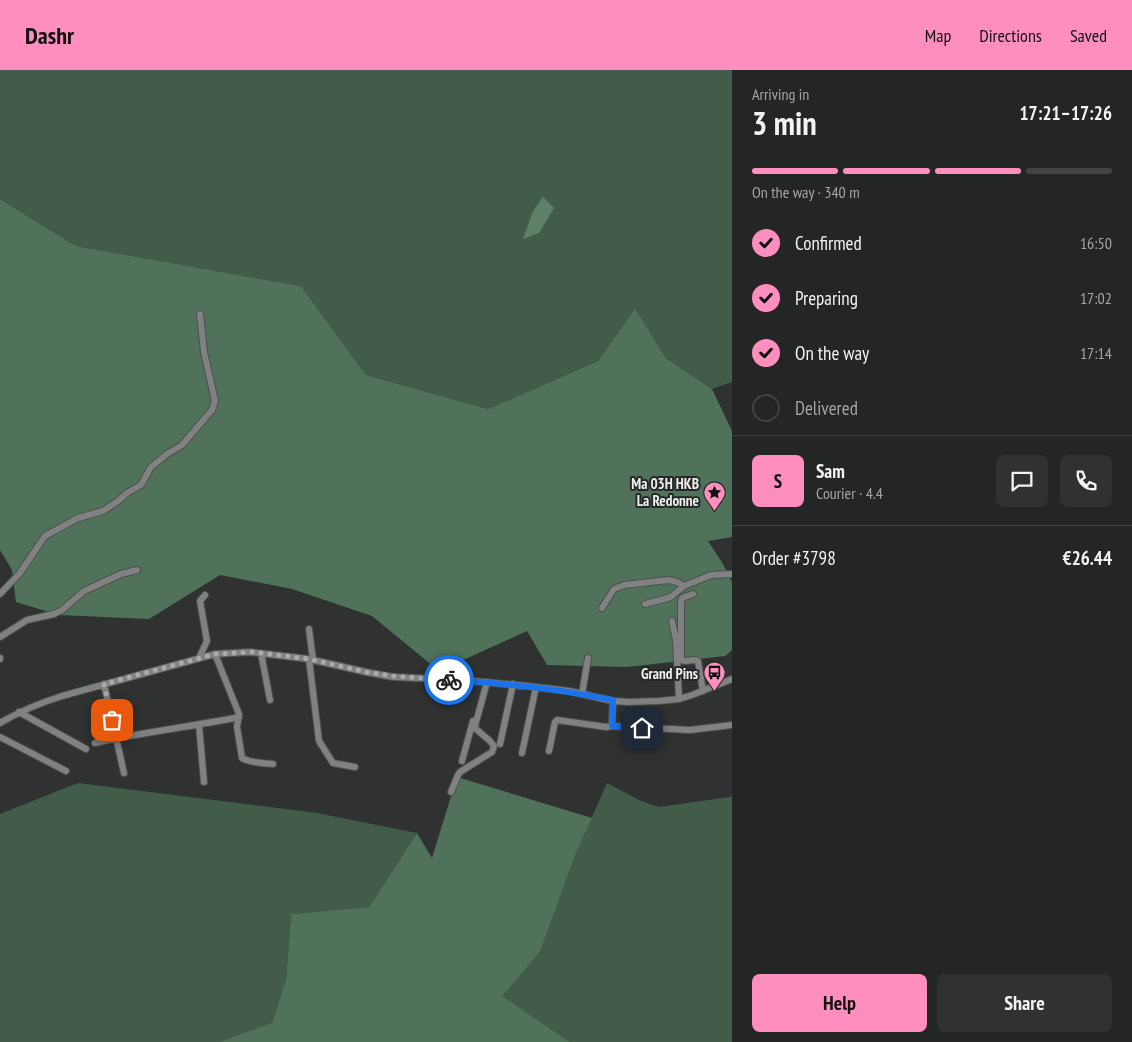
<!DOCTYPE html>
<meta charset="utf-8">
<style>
:root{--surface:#232624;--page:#2f3231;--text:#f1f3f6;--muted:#a3a5a6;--line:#404341;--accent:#fd8ebe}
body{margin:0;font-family:"PT Sans Narrow",sans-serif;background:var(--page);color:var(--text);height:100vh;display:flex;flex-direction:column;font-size:19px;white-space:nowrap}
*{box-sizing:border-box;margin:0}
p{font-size:16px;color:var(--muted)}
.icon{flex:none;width:28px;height:28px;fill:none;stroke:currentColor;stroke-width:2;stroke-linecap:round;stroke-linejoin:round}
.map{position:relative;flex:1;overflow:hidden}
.drawer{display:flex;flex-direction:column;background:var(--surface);width:400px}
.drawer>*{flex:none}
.pin{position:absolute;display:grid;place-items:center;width:42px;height:42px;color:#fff;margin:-21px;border-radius:10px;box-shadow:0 2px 8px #0006}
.courier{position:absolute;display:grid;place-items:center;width:50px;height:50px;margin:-25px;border:4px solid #1a73e8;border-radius:50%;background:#fff;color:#222;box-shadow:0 1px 6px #0007}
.headline em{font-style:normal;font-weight:600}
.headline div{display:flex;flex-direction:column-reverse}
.headline{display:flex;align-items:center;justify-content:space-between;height:85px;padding:0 20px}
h1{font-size:32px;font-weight:600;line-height:38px}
.bar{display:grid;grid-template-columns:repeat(4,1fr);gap:8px 5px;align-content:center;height:60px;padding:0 20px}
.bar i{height:6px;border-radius:4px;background:var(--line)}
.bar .active{background:var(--accent)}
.bar p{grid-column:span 4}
.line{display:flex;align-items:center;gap:12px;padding:0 20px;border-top:1px solid var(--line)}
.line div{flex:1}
.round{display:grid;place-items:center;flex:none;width:52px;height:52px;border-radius:8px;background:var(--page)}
ol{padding:0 20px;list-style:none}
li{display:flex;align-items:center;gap:15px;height:55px}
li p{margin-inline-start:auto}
li .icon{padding:5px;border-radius:50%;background:var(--accent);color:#111;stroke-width:4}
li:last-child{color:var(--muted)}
li i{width:28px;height:28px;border:2px solid var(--line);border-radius:50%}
.button{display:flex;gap:10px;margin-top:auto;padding:10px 20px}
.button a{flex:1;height:58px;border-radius:8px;background:var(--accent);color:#111;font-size:20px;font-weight:600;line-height:58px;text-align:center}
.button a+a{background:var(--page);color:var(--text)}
header{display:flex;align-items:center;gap:30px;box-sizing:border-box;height:70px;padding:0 25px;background:var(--accent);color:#111}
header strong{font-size:24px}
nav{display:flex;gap:28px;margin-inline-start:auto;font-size:18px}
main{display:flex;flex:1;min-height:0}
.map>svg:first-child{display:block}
.green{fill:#415d49}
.forest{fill:#50715a}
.water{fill:#5e7f68}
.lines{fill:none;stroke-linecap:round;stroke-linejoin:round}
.minor-casing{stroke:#4e504f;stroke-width:8}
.minor{stroke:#7f8280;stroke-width:6}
.done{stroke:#aaacab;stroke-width:5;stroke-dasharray:0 9}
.route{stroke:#1a73e8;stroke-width:6}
.labels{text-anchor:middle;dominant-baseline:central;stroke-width:4;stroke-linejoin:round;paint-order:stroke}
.poi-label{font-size:15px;font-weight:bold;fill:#eceeed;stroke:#252826;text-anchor:end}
</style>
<header>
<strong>Dashr</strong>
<nav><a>Map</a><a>Directions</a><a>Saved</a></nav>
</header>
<main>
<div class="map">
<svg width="732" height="972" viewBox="0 0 732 972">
<rect width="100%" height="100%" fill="#2f3230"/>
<!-- green -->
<path class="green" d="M0 0H732V312L712 319 666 288 635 238 598 291 488 339 366 305 301 216 76 176 0 129Z
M78 713 317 743 417 763 369 837 291 844 286 909 272 954 219 972H0V744Z
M607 713 641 731 659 737 730 727 732 725V972H570L501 926 540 882 576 783Z"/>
<!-- forest -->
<path class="forest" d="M0 129 76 176 301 216 366 305 488 339 598 291 635 238 666 288 712 319 732 361V467L708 471 723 494 732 512V580L725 586 627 597 547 595 527 561 439 601 372 546 292 519 220 505 149 549 59 545 16 532 12 500 0 480Z
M457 707 592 748 576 783 540 882 502 926 570 972H219L272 953 286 909 291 844 369 837 417 763 432 788Z"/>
<!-- water -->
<path class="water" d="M543 127 554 138 539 163 523 169 533 141Z"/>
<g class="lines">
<defs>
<path id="minor" d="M0 524 20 503 45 466 78 448 103 441 118 431 127 423 141 415 151 397 167 384 182 375 212 340 215 331 204 282 200 244
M693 524 682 528 681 532V590L684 591 696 590 698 591 703 621
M645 534 668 528 672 526 684 516 711 505 732 504
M602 538 614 519 624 515 669 510 677 512 684 516
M672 551 676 570 679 629
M309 559 313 590
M0 567 27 550 54 544 62 540 84 521 121 504 137 500
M261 583 270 630
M215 584 239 644 237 657 242 688C249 693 264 693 273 694
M0 588V589
M199 588 207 571 200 531 205 525
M309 589 319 671 333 693 355 697
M104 614 124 703
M582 624 588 588
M19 642 86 679
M0 653C20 641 40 633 62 626L215 584 250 582 309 589 366 602 393 607 462 610 527 616 569 621 613 631 629 632 659 631 679 629 692 625 732 609
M199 655 204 712
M612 656 613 631
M0 667 66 701
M95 673C142 662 191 657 239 647
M500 674 513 614
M549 681 555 652 557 650 606 657 612 656 690 660 732 655
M522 683 536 617
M462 691 473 651
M451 722 458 705 460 702 492 682 494 676 490 671 476 659 475 656 487 612"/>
</defs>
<!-- minor casing -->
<use href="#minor" class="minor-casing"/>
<!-- minor -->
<use href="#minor" class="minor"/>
</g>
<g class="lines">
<!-- done -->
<path class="done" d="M112 650 104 614 215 584 254 582 309 589 366 602 393 606 449 610"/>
<!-- route -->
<path class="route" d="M449 610C505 613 559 619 613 630L612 656 642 658"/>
</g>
<!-- icons -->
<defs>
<symbol id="sight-pin" viewBox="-11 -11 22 30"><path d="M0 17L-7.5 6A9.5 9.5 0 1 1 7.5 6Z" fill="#fd8ebe" stroke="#252826"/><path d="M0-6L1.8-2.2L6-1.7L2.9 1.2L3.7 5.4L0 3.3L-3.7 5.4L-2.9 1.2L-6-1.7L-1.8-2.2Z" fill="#111"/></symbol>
<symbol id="bus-pin" viewBox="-11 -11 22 30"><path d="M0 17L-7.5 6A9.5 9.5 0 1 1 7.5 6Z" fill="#fd8ebe" stroke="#252826"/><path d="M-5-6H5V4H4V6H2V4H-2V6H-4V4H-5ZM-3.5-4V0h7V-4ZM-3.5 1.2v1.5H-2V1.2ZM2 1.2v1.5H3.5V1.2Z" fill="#111"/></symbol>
</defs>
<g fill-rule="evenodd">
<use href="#sight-pin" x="702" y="410" width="25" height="34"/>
<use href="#bus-pin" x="702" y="590" width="25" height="34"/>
</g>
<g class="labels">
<!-- poi labels -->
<g class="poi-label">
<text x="699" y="413">Ma 03H HKB<tspan x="699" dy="17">La Redonne</tspan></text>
<text x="698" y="603">Grand Pins</text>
</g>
</g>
</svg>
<div class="pin" style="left:112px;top:650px;background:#ea580c"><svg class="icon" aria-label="bag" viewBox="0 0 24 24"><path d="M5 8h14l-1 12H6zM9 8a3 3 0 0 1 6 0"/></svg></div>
<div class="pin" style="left:642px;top:658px;background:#1f2937"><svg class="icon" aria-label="home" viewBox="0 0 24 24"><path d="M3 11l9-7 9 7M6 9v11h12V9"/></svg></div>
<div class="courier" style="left:449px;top:610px"><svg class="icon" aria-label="bike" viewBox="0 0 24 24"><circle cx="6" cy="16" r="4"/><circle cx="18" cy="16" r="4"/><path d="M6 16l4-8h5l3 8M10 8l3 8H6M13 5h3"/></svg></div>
</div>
<section class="drawer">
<div class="headline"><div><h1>3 min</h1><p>Arriving in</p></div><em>17:21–17:26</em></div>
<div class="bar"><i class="active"></i><i class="active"></i><i class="active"></i><i></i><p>On the way · 340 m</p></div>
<ol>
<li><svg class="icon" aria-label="check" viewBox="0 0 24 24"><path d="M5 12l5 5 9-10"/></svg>Confirmed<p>16:50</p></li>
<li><svg class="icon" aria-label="check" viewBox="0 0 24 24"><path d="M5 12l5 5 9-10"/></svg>Preparing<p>17:02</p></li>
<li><svg class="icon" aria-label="check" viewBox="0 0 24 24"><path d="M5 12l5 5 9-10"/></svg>On the way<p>17:14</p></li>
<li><i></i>Delivered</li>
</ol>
<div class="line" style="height:90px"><b class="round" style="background:var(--accent);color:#111">S</b><div><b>Sam</b><p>Courier · 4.4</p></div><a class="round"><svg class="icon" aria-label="chat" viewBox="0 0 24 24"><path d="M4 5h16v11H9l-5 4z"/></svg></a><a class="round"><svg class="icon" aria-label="phone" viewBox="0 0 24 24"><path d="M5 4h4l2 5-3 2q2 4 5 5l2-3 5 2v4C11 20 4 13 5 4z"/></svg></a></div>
<div class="line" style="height:65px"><div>Order #3798</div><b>€26.44</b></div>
<div class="button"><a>Help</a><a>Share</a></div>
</section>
</main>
